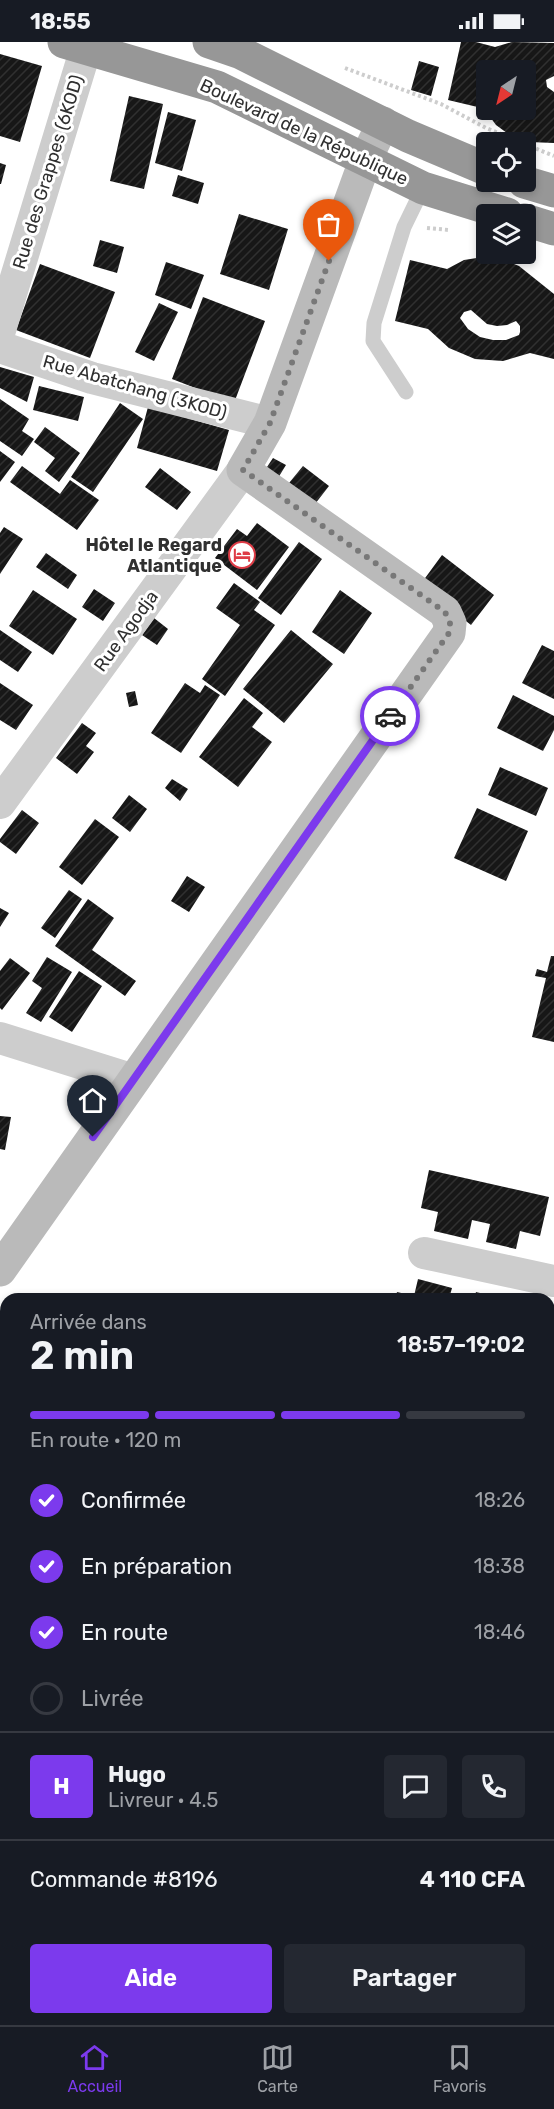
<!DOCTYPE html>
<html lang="fr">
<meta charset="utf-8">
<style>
:root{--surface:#171b24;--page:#242831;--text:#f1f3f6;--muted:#9ea1a6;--line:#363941;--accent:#7c3aed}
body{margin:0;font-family:Rubik,sans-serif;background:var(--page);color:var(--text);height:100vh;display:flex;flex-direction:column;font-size:22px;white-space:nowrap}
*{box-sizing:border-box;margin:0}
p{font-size:20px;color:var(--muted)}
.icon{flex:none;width:33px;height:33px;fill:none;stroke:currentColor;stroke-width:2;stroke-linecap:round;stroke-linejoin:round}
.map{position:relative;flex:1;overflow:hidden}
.sheet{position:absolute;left:0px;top:1251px;width:555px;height:732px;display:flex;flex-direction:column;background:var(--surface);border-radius:18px 18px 0 0;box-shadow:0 3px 9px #0003}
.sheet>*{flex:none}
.needle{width:39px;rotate:215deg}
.fabs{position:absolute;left:476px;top:18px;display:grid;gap:12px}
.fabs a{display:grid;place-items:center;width:60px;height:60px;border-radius:6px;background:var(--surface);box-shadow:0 3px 9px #0003;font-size:30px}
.pin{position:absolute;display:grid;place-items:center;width:51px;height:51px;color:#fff;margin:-62px -26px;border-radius:50% 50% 50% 0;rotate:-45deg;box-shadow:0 0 6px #0007}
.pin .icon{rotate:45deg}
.courier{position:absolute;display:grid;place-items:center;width:60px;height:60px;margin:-30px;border:4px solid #7c3aed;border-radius:50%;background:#fff;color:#222;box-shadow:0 2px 8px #0007}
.head em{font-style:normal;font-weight:600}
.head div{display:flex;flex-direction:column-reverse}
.head{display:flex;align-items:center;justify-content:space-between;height:102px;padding:0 30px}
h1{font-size:39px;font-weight:600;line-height:45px}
.bar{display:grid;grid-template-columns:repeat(4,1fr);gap:9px 6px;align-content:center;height:72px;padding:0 30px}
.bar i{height:8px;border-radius:4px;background:var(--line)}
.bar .on{background:var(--accent)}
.bar p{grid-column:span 4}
.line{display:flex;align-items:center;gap:15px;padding:0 30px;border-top:2px solid var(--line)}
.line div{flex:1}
.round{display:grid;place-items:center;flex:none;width:63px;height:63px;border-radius:6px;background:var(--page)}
ol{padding:0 30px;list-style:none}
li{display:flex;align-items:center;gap:18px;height:66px}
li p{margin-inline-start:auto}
li .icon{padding:6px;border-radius:50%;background:var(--accent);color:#fff;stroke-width:4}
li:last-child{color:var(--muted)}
li i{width:33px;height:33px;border:3px solid var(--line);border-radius:50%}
.button{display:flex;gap:12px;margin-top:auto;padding:12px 30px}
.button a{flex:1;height:69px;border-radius:6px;background:var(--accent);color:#fff;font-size:24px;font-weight:600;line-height:69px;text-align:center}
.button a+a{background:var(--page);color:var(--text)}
.status{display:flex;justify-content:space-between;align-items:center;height:42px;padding:0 30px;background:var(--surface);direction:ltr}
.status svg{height:16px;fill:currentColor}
.tab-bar{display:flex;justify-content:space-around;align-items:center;height:84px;border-top:2px solid var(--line);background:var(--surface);font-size:16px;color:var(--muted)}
.tab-bar a{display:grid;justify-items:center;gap:3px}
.tab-bar .on{color:var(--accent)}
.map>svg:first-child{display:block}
.building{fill:url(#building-hatch);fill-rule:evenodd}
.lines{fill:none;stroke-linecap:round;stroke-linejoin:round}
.path{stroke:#cdcdcd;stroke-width:4;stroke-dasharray:3 3;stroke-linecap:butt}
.lane{stroke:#cdcdcd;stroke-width:15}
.street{stroke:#cdcdcd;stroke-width:32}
.secondary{stroke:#bababa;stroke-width:33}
.highway{stroke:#979797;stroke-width:33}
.done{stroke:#787878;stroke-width:6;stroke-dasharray:0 10.8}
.route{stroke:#7c3aed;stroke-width:8}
.labels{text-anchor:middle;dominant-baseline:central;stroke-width:6;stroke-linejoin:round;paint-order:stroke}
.street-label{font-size:18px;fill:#303030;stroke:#fff}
.poi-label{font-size:18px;font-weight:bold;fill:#303030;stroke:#fff;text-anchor:end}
</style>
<div class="status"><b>18:55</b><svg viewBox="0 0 49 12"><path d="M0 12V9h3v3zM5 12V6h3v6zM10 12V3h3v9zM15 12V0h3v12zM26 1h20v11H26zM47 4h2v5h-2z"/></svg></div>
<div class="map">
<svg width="554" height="1983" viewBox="0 0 554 1983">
<defs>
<pattern id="building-hatch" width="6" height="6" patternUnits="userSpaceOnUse" patternTransform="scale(1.5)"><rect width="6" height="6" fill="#171717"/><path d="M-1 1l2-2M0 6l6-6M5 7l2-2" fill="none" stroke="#303030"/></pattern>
</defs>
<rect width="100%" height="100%" fill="#fff"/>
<!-- building -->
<path class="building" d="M461 0H476L495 5 512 0 554 1V34L546 38 547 45 554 50V101L529 100 511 94 496 83 485 68H525V28H486V67L448 58Z
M0 12 42 24 20 100 0 94Z
M419 19 439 25 431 54 411 48Z
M129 54 163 62 144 147 110 139Z
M168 70 196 78 182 129 155 121Z
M0 121 6 123 1 142H0Z
M178 133 204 141 198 162 172 154Z
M239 172 288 187 269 248 220 232Z
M100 198 124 205 117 231 93 224Z
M483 215 502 217 519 224 554 252V317L530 311 503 319 475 317 449 306 428 287 395 279 410 218 447 227 464 218ZM471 268 487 282 497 284 507 283 516 279 520 284V290L519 293 506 298H493L480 295 468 287 460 276 464 270Z
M166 220 204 233 191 267 155 253Z
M40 222 115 250 90 316 16 288Z
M203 255 265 279 234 361 172 337Z
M159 261 178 270 154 319 135 310Z
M0 325 34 335 27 360 0 346Z
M39 344 84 355 78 379 33 368Z
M0 357 29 377 22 389 34 397 22 414 0 399Z
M120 361 143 377 93 450 71 435Z
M148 365 229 388 217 429 137 406Z
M45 385 80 411 59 440 45 429 55 416 34 400Z
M0 409 15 420 0 440Z
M273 416 286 423 278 436 265 428Z
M22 424 60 452 70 438 99 458 77 488 10 440Z
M303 424 329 444 315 462 289 441Z
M160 426 191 450 177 468 145 445Z
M257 481 289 505 257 548 215 516 237 487 247 494Z
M4 485 23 497 0 532V491Z
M299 500 322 517 281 573 258 556Z
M46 511 77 533 68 547 36 525Z
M442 513 494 553 471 583 420 543Z
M234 541 260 560 254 568 275 583 225 654 202 637 240 583 216 566Z
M94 547 115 561 103 579 82 565Z
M33 548 77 577 53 613 9 584Z
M340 548 372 571 344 612 312 590Z
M154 576 168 587 157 603 142 593Z
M0 588 32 610 18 630 0 618Z
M291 588 333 622 284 681 243 647Z
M542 603 554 609V657L522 641Z
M0 641 33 663 16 688 0 678Z
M185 641 200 651 205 643 220 653 181 711 151 691Z
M135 649 138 663 129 665 126 651Z
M513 653 554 674V688L543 709 497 686Z
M244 656 263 671 252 685 272 700 238 745 199 715Z
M82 681 96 691 86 704 94 710 77 732 56 716Z
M500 725 548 746 536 774 488 753Z
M172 737 188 747 180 759 165 746Z
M129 753 147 767 130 790 112 776Z
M477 766 528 789 506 839 454 816Z
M22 768 39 781 16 812 0 800V797Z
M95 777 119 795 82 843 59 825Z
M187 834 205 845 189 870 171 859Z
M69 848 82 857 55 896 41 886Z
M88 857 114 876 92 908 136 939 125 954 55 904Z
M0 866 9 871 0 885Z
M551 914H554V1000L532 995 546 936 535 934 537 927 547 930Z
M47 915 72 930 41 980 26 971 42 946 32 939Z
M10 916 30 931 2 968 0 966V929Z
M79 929 102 944 72 990 49 975Z
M0 1074 11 1075 5 1108 0 1107Z
M429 1128 549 1155 540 1194 520 1189 516 1207 486 1200 490 1182 472 1178 468 1197 434 1189 438 1170 421 1166Z
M418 1237 452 1246 449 1257H395L397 1250 414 1254Z
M476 1250 500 1256V1257H474Z
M549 1340 554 1341V1383L549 1382Z
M0 1683 6 1687V1704L0 1713Z
M0 1743 6 1745V1789L0 1787Z
M6 1808V1845L0 1853V1816Z
M6 1885V1902L0 1898V1893Z
M93 1977H119L120 1979 115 1983H98Z
M163 1977H195L203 1983H159Z
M220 1977H265L261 1983H216Z
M308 1977H314L324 1983H305Z
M323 1977H374L376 1979 374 1983H332Z
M385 1977H410L418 1983H381Z
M445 1977H472L468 1983H441Z"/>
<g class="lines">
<!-- path -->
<path class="path" d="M345 26 441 62 486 86 521 100
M525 102 554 114
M427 186 449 188
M0 1864 6 1857"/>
<!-- lane -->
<path class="lane" d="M406 350 373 299 374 281 404 185 423 146"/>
<!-- street -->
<path class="street" d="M0 288 86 6
M0 305 92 336 270 381
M0 761 243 428
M0 996 134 1038
M424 1211 554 1239
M0 1637 6 1640
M549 1911 554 1912"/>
<!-- secondary -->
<path class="secondary" d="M0 1228 449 591 450 581 445 570 243 428 270 381 365 119 383 81"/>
<!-- highway -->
<path class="highway" d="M64 0 217 45 423 146 507 172
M209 0 241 11 408 94 486 127
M524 140 554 149
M525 178 554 187"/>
</g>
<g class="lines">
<!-- done -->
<path class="done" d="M329 219 270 381 243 428 445 570 450 581 449 591 390 674"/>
<!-- route -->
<path class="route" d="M93 1095 390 674"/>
</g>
<!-- icons -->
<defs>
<symbol id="hotel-ring" viewBox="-11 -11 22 22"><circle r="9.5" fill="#fff" stroke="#de3c46" stroke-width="1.5"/><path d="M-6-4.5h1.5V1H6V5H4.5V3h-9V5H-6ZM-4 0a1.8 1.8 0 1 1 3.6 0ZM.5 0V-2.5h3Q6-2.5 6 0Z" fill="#de3c46"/></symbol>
</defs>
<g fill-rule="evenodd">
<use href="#hotel-ring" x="227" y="498" width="30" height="30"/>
</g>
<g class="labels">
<!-- street labels -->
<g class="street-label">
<text transform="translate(304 90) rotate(25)">Boulevard de la République</text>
<text transform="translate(48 130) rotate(-73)">Rue des Grappes (6KOD)</text>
<text transform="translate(135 345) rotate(16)">Rue Abatchang (3KOD)</text>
<text transform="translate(126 589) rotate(-54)">Rue Agodja</text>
</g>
<!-- poi labels -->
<g class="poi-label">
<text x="222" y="503">Hôtel le Regard<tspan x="222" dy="21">Atlantique</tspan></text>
</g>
</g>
</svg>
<div class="fabs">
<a><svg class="needle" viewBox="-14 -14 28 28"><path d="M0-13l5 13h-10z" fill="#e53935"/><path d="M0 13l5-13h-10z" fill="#9ea1a6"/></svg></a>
<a><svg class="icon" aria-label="locate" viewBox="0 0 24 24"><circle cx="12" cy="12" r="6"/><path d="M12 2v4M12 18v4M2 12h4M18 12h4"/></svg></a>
<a><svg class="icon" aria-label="layers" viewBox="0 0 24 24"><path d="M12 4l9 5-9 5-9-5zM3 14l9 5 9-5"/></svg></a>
</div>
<div class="pin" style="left:329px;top:219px;background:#ea580c"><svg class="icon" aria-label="bag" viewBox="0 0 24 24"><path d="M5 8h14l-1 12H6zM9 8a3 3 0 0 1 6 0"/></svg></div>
<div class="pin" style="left:93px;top:1095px;background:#1f2937"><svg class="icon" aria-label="home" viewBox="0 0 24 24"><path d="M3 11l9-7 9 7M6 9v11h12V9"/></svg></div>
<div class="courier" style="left:390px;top:674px"><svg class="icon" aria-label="car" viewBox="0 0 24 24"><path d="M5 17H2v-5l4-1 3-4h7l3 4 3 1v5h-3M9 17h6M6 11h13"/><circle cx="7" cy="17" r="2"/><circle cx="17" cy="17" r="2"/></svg></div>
<section class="sheet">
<div class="head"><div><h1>2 min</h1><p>Arrivée dans</p></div><em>18:57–19:02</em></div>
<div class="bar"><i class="on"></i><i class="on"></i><i class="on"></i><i></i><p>En route · 120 m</p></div>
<ol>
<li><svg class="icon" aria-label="check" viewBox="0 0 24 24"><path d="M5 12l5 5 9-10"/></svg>Confirmée<p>18:26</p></li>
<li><svg class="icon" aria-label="check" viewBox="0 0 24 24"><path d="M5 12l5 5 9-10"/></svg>En préparation<p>18:38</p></li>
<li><svg class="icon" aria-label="check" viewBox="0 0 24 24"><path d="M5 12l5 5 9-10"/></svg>En route<p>18:46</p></li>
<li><i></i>Livrée</li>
</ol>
<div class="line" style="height:108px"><b class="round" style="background:var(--accent);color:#fff">H</b><div><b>Hugo</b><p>Livreur · 4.5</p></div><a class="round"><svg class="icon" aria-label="chat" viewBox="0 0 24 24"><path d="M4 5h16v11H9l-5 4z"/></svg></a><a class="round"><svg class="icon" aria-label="phone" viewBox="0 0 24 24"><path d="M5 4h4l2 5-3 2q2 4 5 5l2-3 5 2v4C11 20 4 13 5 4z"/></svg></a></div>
<div class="line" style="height:78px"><div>Commande #8196</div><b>4 110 CFA</b></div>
<div class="button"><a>Aide</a><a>Partager</a></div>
</section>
</div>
<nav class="tab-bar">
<a class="on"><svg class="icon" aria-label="home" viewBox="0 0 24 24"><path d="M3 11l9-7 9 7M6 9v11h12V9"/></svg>Accueil</a>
<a><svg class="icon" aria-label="map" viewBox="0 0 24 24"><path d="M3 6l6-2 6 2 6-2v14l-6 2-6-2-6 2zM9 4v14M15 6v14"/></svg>Carte</a>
<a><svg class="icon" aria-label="saved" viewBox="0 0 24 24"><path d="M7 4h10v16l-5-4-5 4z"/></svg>Favoris</a>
</nav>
